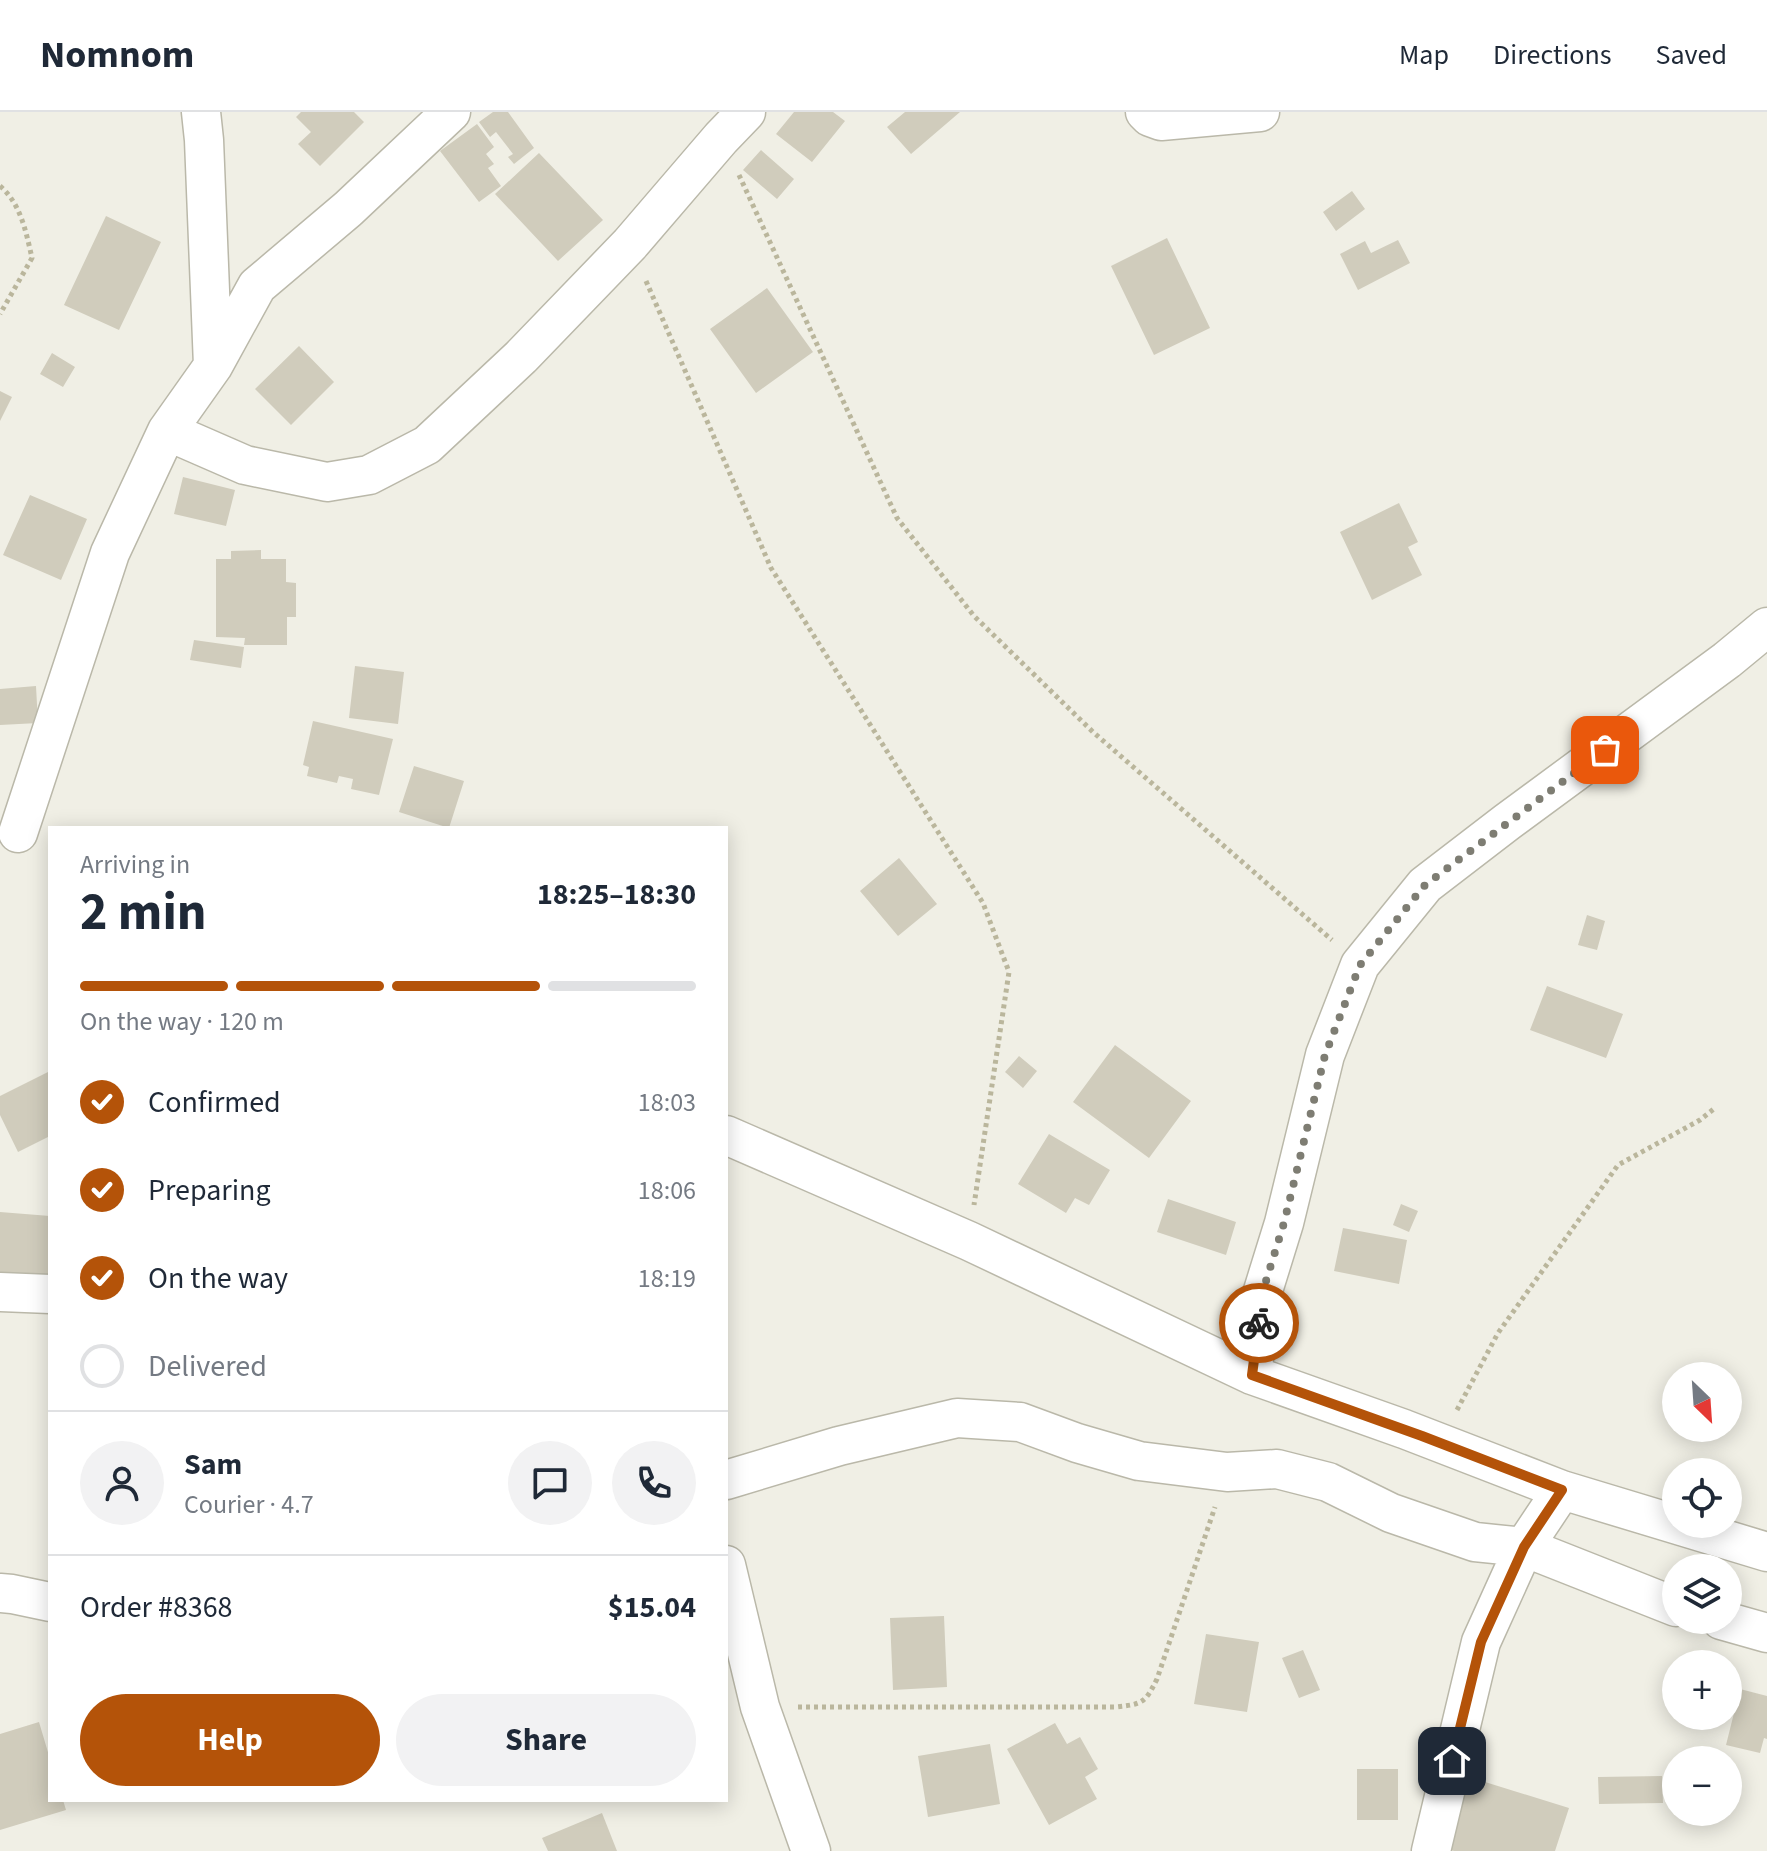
<!DOCTYPE html>
<meta charset="utf-8">
<style>
:root{--surface:#fff;--page:#f2f2f3;--text:#1f2937;--muted:#747a83;--line:#e0e1e3;--accent:#b45309}
body{margin:0;font-family:"Source Sans 3",sans-serif;background:var(--page);color:var(--text);height:100vh;display:flex;flex-direction:column;font-size:30px;white-space:nowrap}
*{box-sizing:border-box;margin:0}
p{font-size:26px;color:var(--muted)}
.icon{flex:none;width:44px;height:44px;fill:none;stroke:currentColor;stroke-width:2;stroke-linecap:round;stroke-linejoin:round}
.map{position:relative;flex:1;overflow:hidden}
.panel{position:absolute;left:48px;top:714px;width:680px;height:976px;display:flex;flex-direction:column;background:var(--surface);border-radius:0px;box-shadow:0 4px 20px #0003}
.panel>*{flex:none}
.needle{width:52px;rotate:155deg}
.fabs{position:absolute;left:1662px;top:1250px;display:grid;gap:16px}
.fabs a{display:grid;place-items:center;width:80px;height:80px;border-radius:50%;background:var(--surface);box-shadow:0 4px 20px #0003;font-size:40px}
.pin{position:absolute;display:grid;place-items:center;width:68px;height:68px;color:#fff;margin:-34px;border-radius:16px;box-shadow:0 4px 12px #0006}
.courier{position:absolute;display:grid;place-items:center;width:80px;height:80px;margin:-40px;border:6px solid #b45309;border-radius:50%;background:#fff;color:#222;box-shadow:0 2px 10px #0007}
.overview em{font-style:normal;font-weight:700}
.overview div{display:flex;flex-direction:column-reverse}
.overview{display:flex;align-items:center;justify-content:space-between;height:136px;padding:0 32px}
h1{font-size:52px;font-weight:700;line-height:60px}
.bar{display:grid;grid-template-columns:repeat(4,1fr);gap:12px 8px;align-content:center;height:96px;padding:0 32px}
.bar i{height:10px;border-radius:6px;background:var(--line)}
.bar .selected{background:var(--accent)}
.bar p{grid-column:span 4}
.line{display:flex;align-items:center;gap:20px;padding:0 32px;border-top:2px solid var(--line)}
.line div{flex:1}
.round{display:grid;place-items:center;flex:none;width:84px;height:84px;border-radius:42px;background:var(--page)}
ol{padding:0 32px;list-style:none}
li{display:flex;align-items:center;gap:24px;height:88px}
li p{margin-inline-start:auto}
li .icon{padding:8px;border-radius:50%;background:var(--accent);color:#fff;stroke-width:4}
li:last-child{color:var(--muted)}
li i{width:44px;height:44px;border:4px solid var(--line);border-radius:50%}
.action{display:flex;gap:16px;margin-top:auto;padding:16px 32px}
.action a{flex:1;height:92px;border-radius:48px;background:var(--accent);color:#fff;font-size:32px;font-weight:700;line-height:92px;text-align:center}
.action a+a{background:var(--page);color:var(--text)}
header{display:flex;align-items:center;gap:48px;box-sizing:border-box;height:112px;padding:0 40px;background:var(--surface);border-bottom:2px solid var(--line)}
header strong{font-size:38px}
nav{display:flex;gap:44px;margin-inline-start:auto;font-size:28px}
.map>svg:first-child{display:block}
.building{fill:#d0ccbc}
.lines{fill:none;stroke-linecap:round;stroke-linejoin:round}
.minor-casing{stroke:#bab8a9;stroke-width:41}
.path{stroke:#bab69c;stroke-width:5;stroke-dasharray:4 4;stroke-linecap:butt}
.minor{stroke:#fff;stroke-width:38}
.done{stroke:#7e7d73;stroke-width:8;stroke-dasharray:0 14.4}
.route{stroke:#b45309;stroke-width:10}
</style>
<header>
<strong>Nomnom</strong>
<nav><a>Map</a><a>Directions</a><a>Saved</a></nav>
</header>
<div class="map">
<svg width="1767" height="1739" viewBox="0 0 1767 1739">
<rect width="100%" height="100%" fill="#f0efe5"/>
<!-- building -->
<path class="building" d="M301 0H354L364 10 320 54 298 32 311 20 296 5Z
M493 0H508L534 36 514 52 508 45 513 42 496 20 490 25 479 10Z
M794 0H833L845 9 812 50 776 22Z
M905 0H960L911 42 887 15Z
M477 12 494 35 486 42 494 52 488 56 501 74 479 90 440 39Z
M761 38 794 67 777 87 743 58Z
M539 41 603 108 558 149 495 82Z
M1352 79 1365 97 1336 119 1323 100Z
M106 104 161 130 119 218 64 193Z
M1167 126 1210 216 1154 243 1111 154Z
M1398 128 1410 151 1358 178 1340 142 1365 129 1371 141Z
M767 176 813 240 756 281 710 217Z
M299 234 334 270 291 313 255 277Z
M52 241 75 255 63 275 40 262Z
M0 279 12 285 0 309Z
M183 365 235 378 226 414 174 402Z
M30 383 87 407 61 468 3 443Z
M1399 391 1418 430 1408 435 1422 463 1372 488 1340 420Z
M261 438V447H286V470L296 471V505H287V533H244L245 526 216 525V447H231V439Z
M194 528 244 535 241 556 190 548Z
M355 554 404 560 398 612 349 606Z
M36 574 38 611 0 613V577Z
M313 609 393 627 379 683 351 677 353 667 339 664 337 671 307 664 309 655 303 653Z
M414 654 464 669 449 716 399 700Z
M899 746 937 792 898 824 860 779Z
M1587 803 1605 809 1597 838 1578 833Z
M1547 874 1623 902 1606 946 1530 918Z
M1115 933 1191 989 1149 1046 1073 990Z
M1019 944 1037 959 1023 976 1005 960Z
M50 959V1024L18 1040 0 1003V984Z
M1049 1022 1110 1058 1089 1093 1075 1086 1066 1101 1018 1072Z
M1168 1087 1236 1110 1226 1143 1157 1120Z
M1401 1092 1418 1099 1409 1120 1393 1113Z
M0 1100 50 1104V1173L0 1169Z
M1343 1116 1407 1128 1399 1172 1334 1159Z
M944 1504 947 1575 893 1578 890 1506Z
M1206 1522 1259 1530 1247 1600 1194 1592Z
M1303 1538 1320 1578 1299 1586 1282 1546Z
M1740 1577 1767 1584V1627L1764 1626 1760 1641 1726 1633Z
M39 1610 50 1647V1688H63L66 1698 0 1718V1622Z
M1055 1611 1067 1632 1080 1625 1098 1657 1085 1665 1097 1687 1049 1713 1007 1637Z
M990 1632 1000 1692 928 1705 918 1644Z
M1357 1657H1398V1708H1357Z
M1662 1664 1663 1691 1599 1692 1598 1665Z
M1469 1665 1569 1696 1555 1739H1454L1442 1735 1456 1705Z
M602 1701 617 1739H548L542 1726Z"/>
<g class="lines">
<defs>
<path id="minor" d="M201 0 204 28 213 254
M1145 0 1150 5 1161 9 1260 0
M167 319 245 353 327 370 369 363 427 333 521 245 630 132 721 26 746 0
M18 721 110 441 167 319 213 254 257 174 348 97 451 0
M726 1023 969 1129 1252 1263 1404 1317 1562 1378 1767 1440
M0 1180 50 1182
M1252 1263 1262 1182 1284 1111 1325 943 1360 853 1425 773 1507 710 1727 548 1767 515
M726 1368 839 1334 957 1306 1020 1310 1077 1331 1139 1349 1227 1360 1277 1357 1328 1370 1391 1401 1475 1430 1524 1435 1676 1495
M726 1453 760 1595 811 1739
M0 1481 12 1482 50 1490
M1721 1508 1767 1521
M1431 1739 1481 1530 1524 1435 1562 1378"/>
</defs>
<!-- minor casing -->
<use href="#minor" class="minor-casing"/>
<!-- path -->
<path class="path" d="M739 63 897 406 974 504 1093 620 1332 828
M0 74C21 92 26 120 32 146L0 202
M646 169 771 456 983 791 1009 860 974 1093
M1457 1298 1498 1221 1618 1053 1700 1008 1715 996
M798 1595H1116C1143 1592 1145 1591 1157 1567L1215 1395"/>
<!-- minor -->
<use href="#minor" class="minor"/>
</g>
<g class="lines">
<!-- done -->
<path class="done" d="M1259 1211 1262 1182 1284 1111 1325 943 1360 853 1425 773 1605 638"/>
<!-- route -->
<path class="route" d="M1259 1211 1252 1263 1422 1324 1562 1378 1524 1435 1481 1530 1452 1649"/>
</g>
</svg>
<div class="fabs">
<a><svg class="needle" viewBox="-14 -14 28 28"><path d="M0-13l5 13h-10z" fill="#e53935"/><path d="M0 13l5-13h-10z" fill="#747a83"/></svg></a>
<a><svg class="icon" aria-label="locate" viewBox="0 0 24 24"><circle cx="12" cy="12" r="6"/><path d="M12 2v4M12 18v4M2 12h4M18 12h4"/></svg></a>
<a><svg class="icon" aria-label="layers" viewBox="0 0 24 24"><path d="M12 4l9 5-9 5-9-5zM3 14l9 5 9-5"/></svg></a>
<a>+</a>
<a>−</a>
</div>
<div class="pin" style="left:1605px;top:638px;background:#ea580c"><svg class="icon" aria-label="bag" viewBox="0 0 24 24"><path d="M5 8h14l-1 12H6zM9 8a3 3 0 0 1 6 0"/></svg></div>
<div class="pin" style="left:1452px;top:1649px;background:#1f2937"><svg class="icon" aria-label="home" viewBox="0 0 24 24"><path d="M3 11l9-7 9 7M6 9v11h12V9"/></svg></div>
<div class="courier" style="left:1259px;top:1211px"><svg class="icon" aria-label="bike" viewBox="0 0 24 24"><circle cx="6" cy="16" r="4"/><circle cx="18" cy="16" r="4"/><path d="M6 16l4-8h5l3 8M10 8l3 8H6M13 5h3"/></svg></div>
<section class="panel">
<div class="overview"><div><h1>2 min</h1><p>Arriving in</p></div><em>18:25–18:30</em></div>
<div class="bar"><i class="selected"></i><i class="selected"></i><i class="selected"></i><i></i><p>On the way · 120 m</p></div>
<ol>
<li><svg class="icon" aria-label="check" viewBox="0 0 24 24"><path d="M5 12l5 5 9-10"/></svg>Confirmed<p>18:03</p></li>
<li><svg class="icon" aria-label="check" viewBox="0 0 24 24"><path d="M5 12l5 5 9-10"/></svg>Preparing<p>18:06</p></li>
<li><svg class="icon" aria-label="check" viewBox="0 0 24 24"><path d="M5 12l5 5 9-10"/></svg>On the way<p>18:19</p></li>
<li><i></i>Delivered</li>
</ol>
<div class="line" style="height:144px"><a class="round"><svg class="icon" aria-label="person" viewBox="0 0 24 24"><circle cx="12" cy="8" r="4"/><path d="M4 21q1-7 8-7t8 7"/></svg></a><div><b>Sam</b><p>Courier · 4.7</p></div><a class="round"><svg class="icon" aria-label="chat" viewBox="0 0 24 24"><path d="M4 5h16v11H9l-5 4z"/></svg></a><a class="round"><svg class="icon" aria-label="phone" viewBox="0 0 24 24"><path d="M5 4h4l2 5-3 2q2 4 5 5l2-3 5 2v4C11 20 4 13 5 4z"/></svg></a></div>
<div class="line" style="height:104px"><div>Order #8368</div><b>$15.04</b></div>
<div class="action"><a>Help</a><a>Share</a></div>
</section>
</div>
